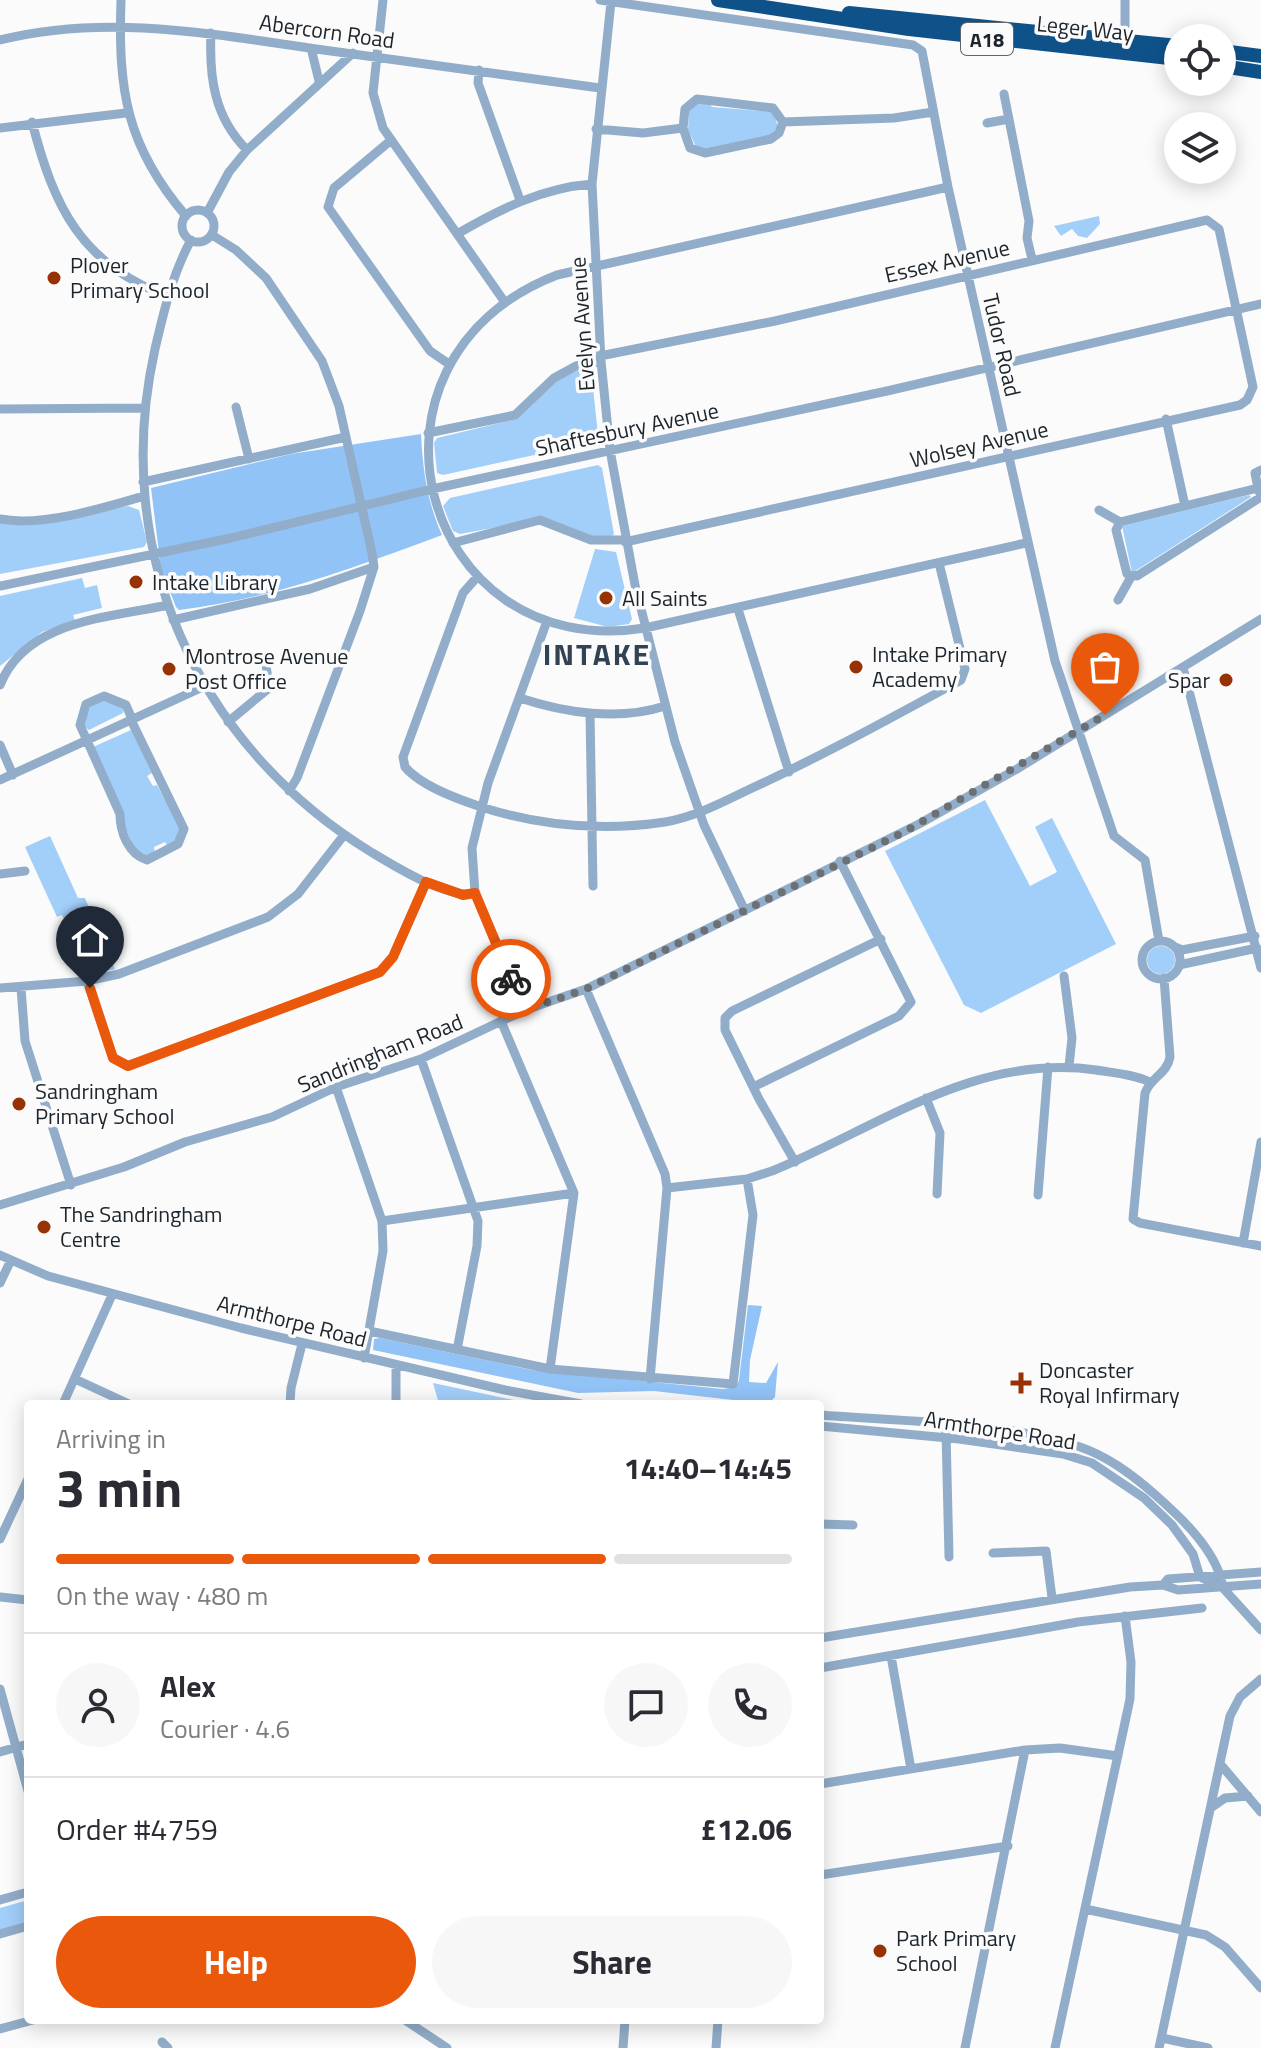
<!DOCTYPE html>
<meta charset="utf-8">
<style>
:root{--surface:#fff;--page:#f7f7f7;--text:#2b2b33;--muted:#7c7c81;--line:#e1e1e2;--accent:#ea580c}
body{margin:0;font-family:"Titillium Web",sans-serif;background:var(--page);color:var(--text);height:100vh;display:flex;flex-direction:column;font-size:30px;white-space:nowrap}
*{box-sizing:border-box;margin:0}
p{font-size:26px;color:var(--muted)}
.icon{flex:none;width:44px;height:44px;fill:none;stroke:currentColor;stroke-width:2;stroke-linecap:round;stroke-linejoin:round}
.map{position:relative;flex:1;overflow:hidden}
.drawer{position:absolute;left:24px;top:1400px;width:800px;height:624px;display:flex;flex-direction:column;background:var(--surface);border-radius:8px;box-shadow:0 4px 20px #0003}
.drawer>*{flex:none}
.fabs{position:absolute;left:1164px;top:24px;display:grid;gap:16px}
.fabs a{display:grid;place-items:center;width:72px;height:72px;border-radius:50%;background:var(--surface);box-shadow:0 4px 20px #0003;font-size:40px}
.pin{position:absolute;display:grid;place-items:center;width:68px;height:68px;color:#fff;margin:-82px -34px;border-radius:50% 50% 50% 0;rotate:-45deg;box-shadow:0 0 8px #0007}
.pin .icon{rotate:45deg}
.courier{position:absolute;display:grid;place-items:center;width:80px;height:80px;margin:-40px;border:6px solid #ea580c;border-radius:50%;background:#fff;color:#222;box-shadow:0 2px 10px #0007}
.head em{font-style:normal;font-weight:700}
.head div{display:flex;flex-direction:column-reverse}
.head{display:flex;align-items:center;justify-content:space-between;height:136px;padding:0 32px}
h1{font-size:52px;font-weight:700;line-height:60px}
.bar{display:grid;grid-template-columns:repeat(4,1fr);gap:12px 8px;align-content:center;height:96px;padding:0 32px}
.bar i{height:10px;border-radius:6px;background:var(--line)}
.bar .active{background:var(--accent)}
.bar p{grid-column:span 4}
.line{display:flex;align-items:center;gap:20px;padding:0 32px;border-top:2px solid var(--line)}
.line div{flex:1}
.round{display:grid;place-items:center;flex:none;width:84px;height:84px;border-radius:42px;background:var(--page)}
.primary-button{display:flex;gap:16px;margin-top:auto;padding:16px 32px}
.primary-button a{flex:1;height:92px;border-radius:48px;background:var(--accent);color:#fff;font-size:32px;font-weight:700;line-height:92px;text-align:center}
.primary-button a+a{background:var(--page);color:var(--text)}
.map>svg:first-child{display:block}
.green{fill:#a2cefa}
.forest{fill:#92c3f6}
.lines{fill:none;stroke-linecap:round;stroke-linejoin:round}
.minor{stroke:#92adc9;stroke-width:9}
.highway{stroke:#0f528a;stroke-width:14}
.done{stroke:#6b7074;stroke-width:8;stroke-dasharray:0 14.4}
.route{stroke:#ea580c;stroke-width:10}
.poi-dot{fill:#973203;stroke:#fbfbfb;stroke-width:3}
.labels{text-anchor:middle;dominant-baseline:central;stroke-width:7;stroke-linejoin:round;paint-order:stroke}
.shield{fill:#fbfbfb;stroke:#60656a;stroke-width:2}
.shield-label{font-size:20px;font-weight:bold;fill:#1d252c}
.street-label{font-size:22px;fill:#1d252c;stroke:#fbfbfb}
.poi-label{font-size:22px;fill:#1d252c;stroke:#fbfbfb;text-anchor:start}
.district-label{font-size:30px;font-weight:bold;letter-spacing:2px;fill:#314252;stroke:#fbfbfb}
</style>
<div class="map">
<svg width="1261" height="2048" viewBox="0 0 1261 2048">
<rect width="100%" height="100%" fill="#fbfbfb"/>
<!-- green -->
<path class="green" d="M709 103 712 107 774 112 778 128 772 135 702 149 696 147 688 130 689 110 696 104Z
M1099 216 1100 224 1087 238 1078 236 1072 229 1061 236 1054 226Z
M586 367 591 369 598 435 594 442 443 475 437 473 434 443 437 438 516 419 560 378Z
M598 465 602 468 614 534 611 537 596 538 547 518 460 534 453 531 443 506 450 498Z
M1249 495 1251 497 1132 573 1122 526Z
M128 506 139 510 147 542 144 547 0 574V523L27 525Z
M595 549 616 552 632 619 629 624 608 627 574 618Z
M82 578 85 588 97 585 102 608 73 615 75 621 42 632 0 666V596Z
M105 699 124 708 123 713 89 730 82 725 87 706Z
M131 730 152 773 147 776 153 786 157 785 180 827 175 844 167 846 165 842 154 847 155 853 149 856 134 849 93 747Z
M985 800 1030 886 1057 872 1035 827 1052 818 1116 944 981 1013 964 1005 885 851Z
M50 836 78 898H85L115 969 89 975 62 915 57 917 25 847Z
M1147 960a14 14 0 1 1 28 0a14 14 0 1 1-28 0Z
M433 1383 528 1403 539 1404H439Z
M28 1900V1922L0 1930V1908Z"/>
<!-- forest -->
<path class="forest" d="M421 434C423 471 427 501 442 535 356 567 271 599 179 610L176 607 161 569 151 488 291 454Z
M748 1305 762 1306 750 1360 749 1382 766 1383 778 1362 775 1397 768 1404 654 1391 578 1393 373 1350 374 1339 380 1338 532 1370 723 1389 736 1387 739 1380Z"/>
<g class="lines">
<!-- minor -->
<path class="minor" d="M121 0C118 90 126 146 186 216
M383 0 373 93 383 128 504 301
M600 0 913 45 922 51 948 187 1055 661 1114 836 1145 860 1159 941
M611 2 592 184 601 361 610 450 635 585 675 742 704 825 745 911
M211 33C209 77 214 117 247 150
M0 40C103 14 207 33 309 48 406 61 503 75 600 88
M1125 43V0
M311 48 319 81
M479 70 478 83 520 200
M1004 94 1029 221 1027 238 1032 259
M32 122C54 207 81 264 167 296
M783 122 894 118 933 112
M987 123 1009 119
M0 128 126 113
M596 129 643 133 683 128 685 109 697 99 773 108 783 122 779 133 771 139 705 153 690 148 683 128
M390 141 334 188 328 207 430 351 449 364
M948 187 557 275C338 360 420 664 645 628L1026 543
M182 226a16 16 0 1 1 32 0a16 16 0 1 1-32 0Z
M207 213 229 172 247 150 353 53
M457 234C500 209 542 188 592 184
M212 235 236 250 266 278 322 361 339 406 372 553 374 567 360 611 297 778 289 791
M191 240C172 275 164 311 155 349 110 550 195 744 371 852 394 866 449 900 475 893
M600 356 775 321 1207 220 1219 229 1253 387 1247 400 1240 405 625 542
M236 407 249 459
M0 409 143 408
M1166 419 1185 506
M428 433 515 415 554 378 576 366 601 361
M143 482 346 437
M1258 488 1261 497 1137 576 1127 574 1116 530 1120 522Z
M1258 488 1255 473 1261 470
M1099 510 1120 522
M0 519C41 527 104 508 144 496
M453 543 540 520 591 540H625
M478 576 463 593 403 757 405 767C423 788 465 802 491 810 549 827 605 831 665 822 695 817 723 802 750 789 822 756 891 718 961 680L965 669 939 563
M0 586 231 538 432 489 887 391 1261 304
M1118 600 1131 577
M738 609 789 772
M173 620 310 589 374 567
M1183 668 1261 968
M0 685C26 620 108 618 168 605
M520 698C565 713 619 721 665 706
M590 713 593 886
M131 720 184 829 178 844 147 860C128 854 120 832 120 814L80 725 86 704 104 696 126 705 132 719
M228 722 269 688 265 657
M0 745 13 775
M0 780 205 686
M0 874 25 871
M1142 960a19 19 0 1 1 38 0a19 19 0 1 1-38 0Z
M1175 947 1182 950 1255 936
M1179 965 1257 948
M1064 976 1072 1038 1069 1066
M1164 978 1170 1057C1167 1074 1151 1077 1145 1093L1133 1219 1140 1223 1261 1246
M87 981 113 1058 128 1066 380 972 393 957 426 882
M0 988 87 981 119 974 268 917 298 894 344 835
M21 988 25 1041 71 1185
M586 989 665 1174 667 1188 650 1379
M525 1010 475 893 472 848 488 783 547 621
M501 1021 574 1193 550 1369
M421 1059 478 1221 477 1246 457 1350
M336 1087 382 1221 383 1251 364 1358
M753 1087 899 1016 911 1002 840 861
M926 1098 940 1133 937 1194
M795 1162 759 1099 725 1030V1018L732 1011 881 939
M667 1188 747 1179 772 1171C879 1127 975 1053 1096 1070 1114 1073 1133 1074 1150 1082
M1038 1195 1048 1067
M0 1205 124 1167 185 1142 272 1117 336 1087 421 1059 525 1010 586 989 919 824 1017 769 1261 619
M382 1221 574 1193
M1243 1243 1261 1142
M0 1255 48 1276 241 1328 505 1390 581 1404
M0 1283 11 1260
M369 1331 550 1369 733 1384 753 1215 747 1179
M75 1379 129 1404
M63 1404 112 1295
M290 1404 291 1388 302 1344
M396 1404V1365
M820 1415C896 1421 1031 1422 1097 1454 1126 1468 1152 1491 1175 1513 1195 1532 1219 1560 1223 1588
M820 1426 959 1439 1063 1454 1092 1463 1144 1498 1172 1525 1193 1554 1200 1577 1223 1588 1261 1630
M946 1432 949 1557
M820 1524 853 1525
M0 1539 28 1479
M993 1553 1046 1551 1052 1598
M1163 1585 1168 1579 1261 1572
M0 1597 28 1600
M820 1638 1130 1587 1163 1585 1178 1590 1261 1584
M891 1656 911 1769
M820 1668 1078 1622 1202 1608
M0 1689 28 1791
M0 1752 28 1744
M1221 1765 1261 1812
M820 1784 1025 1750
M1212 1807 1225 1798 1248 1796
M820 1875 1008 1846
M0 1900 28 1892
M1085 1909 1206 1935 1225 1947 1261 1988
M0 1934 28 1926
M405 2020 447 2048
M0 2029 33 2020
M1162 2038 1208 2048
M162 2042 168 2048
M623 2048 625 2020
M716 2048 718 2020
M965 2048 1025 1750 1060 1748 1118 1756
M1055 2048 1130 1699 1131 1662 1125 1616
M1159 2048 1230 1716 1240 1697 1261 1679"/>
<!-- highway -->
<path class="highway" d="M718 0 909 29 1178 59
M849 13 1178 46
M1222 51 1261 56
M1222 66 1261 72"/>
</g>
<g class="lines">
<!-- done -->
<path class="done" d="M511 979 525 1010 586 989 904 832 1105 715"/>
<!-- route -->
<path class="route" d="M90 988 113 1058 128 1066 380 972 393 957 426 882 463 895 475 893 511 979"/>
</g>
<!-- markers -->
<g class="poi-dot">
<circle cx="54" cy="278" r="8"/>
<circle cx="136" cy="582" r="8"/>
<circle cx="606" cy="598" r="8"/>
<circle cx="856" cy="667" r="8"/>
<circle cx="169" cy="669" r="8"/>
<circle cx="1226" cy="680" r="8"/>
<circle cx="19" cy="1104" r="8"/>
<circle cx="44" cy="1227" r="8"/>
<path d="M1017 1371h8v8h8v8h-8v8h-8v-8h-8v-8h8z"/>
<circle cx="880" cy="1951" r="8"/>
</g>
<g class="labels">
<!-- shield labels -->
<rect class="shield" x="961" y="23" width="52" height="32" rx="6"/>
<g class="shield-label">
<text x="987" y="39">A18</text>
</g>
<!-- street labels -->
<g class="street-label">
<text transform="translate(1085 28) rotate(6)">Leger Way</text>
<text transform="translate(327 31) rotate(8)">Abercorn Road</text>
<text transform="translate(947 261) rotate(-13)">Essex Avenue</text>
<text transform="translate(582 324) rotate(-94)">Evelyn Avenue</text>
<text transform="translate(1002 345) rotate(77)">Tudor Road</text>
<text transform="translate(627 429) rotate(-12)">Shaftesbury Avenue</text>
<text transform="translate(979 444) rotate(-13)">Wolsey Avenue</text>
<text transform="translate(380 1053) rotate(-22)">Sandringham Road</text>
<text transform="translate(292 1321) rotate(14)">Armthorpe Road</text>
<text transform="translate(1000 1430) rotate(9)">Armthorpe Road</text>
</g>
<!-- poi labels -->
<g class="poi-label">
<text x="70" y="265">Plover<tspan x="70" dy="25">Primary School</tspan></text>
<text x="152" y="582">Intake Library</text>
<text x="622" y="598">All Saints</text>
<text x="872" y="654">Intake Primary<tspan x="872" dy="25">Academy</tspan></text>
<text x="185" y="656">Montrose Avenue<tspan x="185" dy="25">Post Office</tspan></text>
<text x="1210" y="680" text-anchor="end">Spar</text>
<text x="35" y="1091">Sandringham<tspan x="35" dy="25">Primary School</tspan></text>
<text x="60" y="1214">The Sandringham<tspan x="60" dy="25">Centre</tspan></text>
<text x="1039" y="1370">Doncaster<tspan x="1039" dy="25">Royal Infirmary</tspan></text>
<text x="896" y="1938">Park Primary<tspan x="896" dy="25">School</tspan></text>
</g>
<!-- district labels -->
<g class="district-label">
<text x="597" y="654">INTAKE</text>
</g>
</g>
</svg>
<div class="fabs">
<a><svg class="icon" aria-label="locate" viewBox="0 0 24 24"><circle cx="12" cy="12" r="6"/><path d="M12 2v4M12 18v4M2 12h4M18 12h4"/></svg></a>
<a><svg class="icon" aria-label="layers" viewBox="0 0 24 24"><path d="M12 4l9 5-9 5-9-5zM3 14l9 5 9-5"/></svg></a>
</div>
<div class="pin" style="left:1105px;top:715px;background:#ea580c"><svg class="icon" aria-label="bag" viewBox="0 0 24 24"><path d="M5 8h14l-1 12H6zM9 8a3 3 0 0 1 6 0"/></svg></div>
<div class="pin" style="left:90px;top:988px;background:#1f2937"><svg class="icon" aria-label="home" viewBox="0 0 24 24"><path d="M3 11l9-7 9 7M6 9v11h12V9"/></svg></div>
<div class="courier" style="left:511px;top:979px"><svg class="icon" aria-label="bike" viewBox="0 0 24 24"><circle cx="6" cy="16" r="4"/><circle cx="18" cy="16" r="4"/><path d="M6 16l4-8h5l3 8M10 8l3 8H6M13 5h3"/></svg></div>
<section class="drawer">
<div class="head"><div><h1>3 min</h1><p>Arriving in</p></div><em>14:40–14:45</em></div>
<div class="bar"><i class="active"></i><i class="active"></i><i class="active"></i><i></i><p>On the way · 480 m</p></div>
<div class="line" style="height:144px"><a class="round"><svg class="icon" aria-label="person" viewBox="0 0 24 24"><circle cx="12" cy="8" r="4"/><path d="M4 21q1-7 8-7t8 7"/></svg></a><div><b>Alex</b><p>Courier · 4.6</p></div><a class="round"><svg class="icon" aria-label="chat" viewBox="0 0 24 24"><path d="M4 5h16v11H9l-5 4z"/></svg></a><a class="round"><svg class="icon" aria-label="phone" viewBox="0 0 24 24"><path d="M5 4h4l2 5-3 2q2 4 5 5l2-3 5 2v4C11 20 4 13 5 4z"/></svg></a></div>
<div class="line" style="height:104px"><div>Order #4759</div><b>£12.06</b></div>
<div class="primary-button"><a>Help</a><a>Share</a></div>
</section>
</div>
